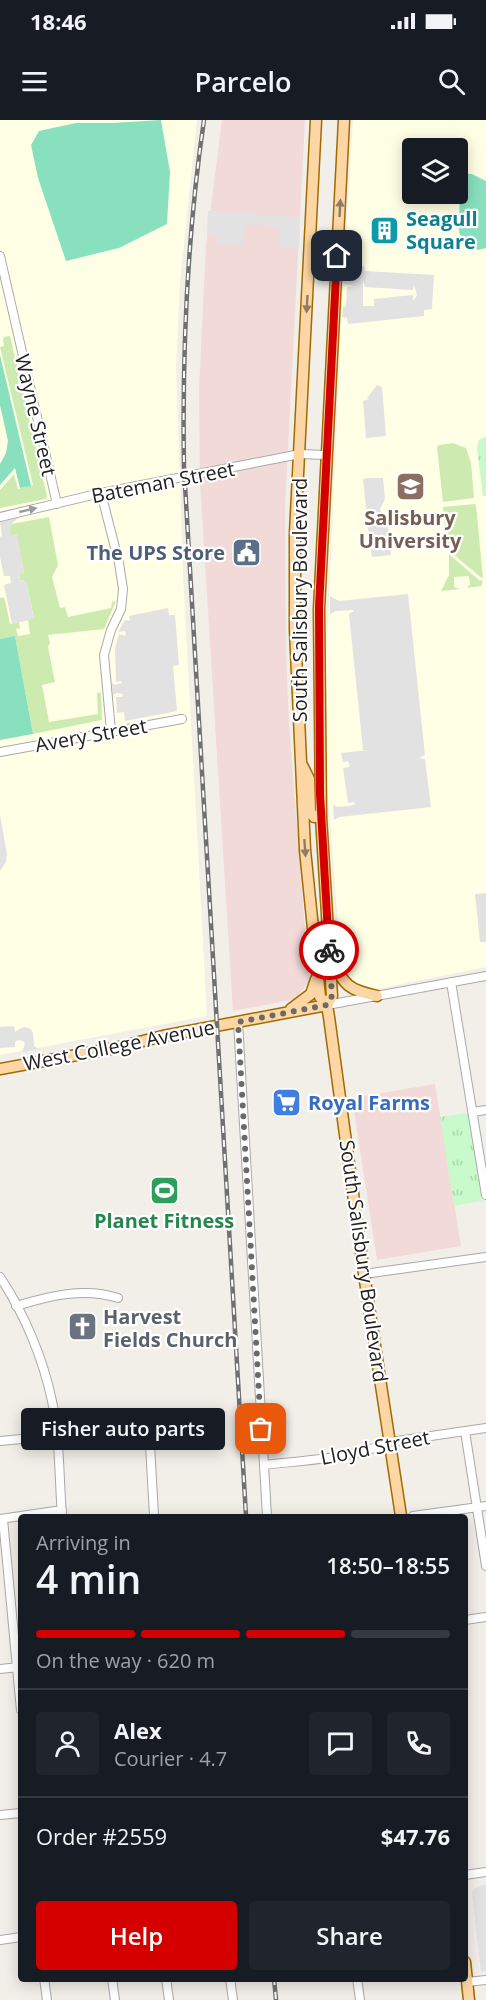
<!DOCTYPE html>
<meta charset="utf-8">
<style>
:root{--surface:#171b24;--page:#20242c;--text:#f1f3f6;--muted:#9ea1a6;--line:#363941;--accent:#d40000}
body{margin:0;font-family:"Open Sans",sans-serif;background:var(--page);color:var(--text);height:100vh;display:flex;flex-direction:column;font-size:22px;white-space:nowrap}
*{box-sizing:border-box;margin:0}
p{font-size:20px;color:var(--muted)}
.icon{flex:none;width:33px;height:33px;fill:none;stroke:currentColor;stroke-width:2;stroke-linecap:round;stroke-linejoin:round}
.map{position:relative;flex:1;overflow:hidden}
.side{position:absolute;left:18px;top:1394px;width:450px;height:468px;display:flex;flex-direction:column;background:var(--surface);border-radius:6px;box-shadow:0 3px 15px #0003}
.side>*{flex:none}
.controls{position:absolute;left:402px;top:18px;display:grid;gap:12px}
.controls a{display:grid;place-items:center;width:66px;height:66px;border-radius:6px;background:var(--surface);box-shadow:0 3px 15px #0003;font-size:30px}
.pin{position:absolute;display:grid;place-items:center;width:51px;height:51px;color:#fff;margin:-26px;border-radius:12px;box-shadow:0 3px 9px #0006}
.courier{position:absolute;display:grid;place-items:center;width:60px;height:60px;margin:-30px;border:4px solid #d40000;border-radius:50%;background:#fff;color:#222;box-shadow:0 2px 8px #0007}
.bubble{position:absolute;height:42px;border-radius:6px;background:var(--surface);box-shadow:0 3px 15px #0003;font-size:20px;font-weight:600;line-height:42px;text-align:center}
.summary em{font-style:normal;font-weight:600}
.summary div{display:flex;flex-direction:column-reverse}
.summary{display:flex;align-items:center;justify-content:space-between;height:102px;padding:0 18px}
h1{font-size:39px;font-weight:600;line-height:45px}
.bar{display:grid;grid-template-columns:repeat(4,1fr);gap:9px 6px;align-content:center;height:72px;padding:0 18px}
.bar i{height:8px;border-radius:4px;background:var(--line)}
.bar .active{background:var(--accent)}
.bar p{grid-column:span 4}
.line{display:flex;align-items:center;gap:15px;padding:0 18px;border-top:2px solid var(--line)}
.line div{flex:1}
.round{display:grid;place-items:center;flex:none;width:63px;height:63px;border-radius:6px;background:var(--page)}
.button{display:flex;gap:12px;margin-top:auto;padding:12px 18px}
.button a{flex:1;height:69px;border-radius:6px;background:var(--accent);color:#fff;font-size:24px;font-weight:600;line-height:69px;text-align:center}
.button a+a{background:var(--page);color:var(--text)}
.status{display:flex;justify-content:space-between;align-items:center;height:42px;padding:0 30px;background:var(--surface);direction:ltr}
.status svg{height:16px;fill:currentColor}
header{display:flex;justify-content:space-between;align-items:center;height:78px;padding:0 18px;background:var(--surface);font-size:27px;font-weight:600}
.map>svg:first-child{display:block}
.commercial{fill:#f2dad9}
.education{fill:#ffffe5;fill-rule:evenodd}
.grass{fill:#cdebb0}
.park{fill:url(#park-tufts)}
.pitch{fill:#88e0be}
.parking{fill:#e2e2e2;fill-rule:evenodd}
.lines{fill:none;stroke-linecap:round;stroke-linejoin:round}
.minor-casing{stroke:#a9a9a9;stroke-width:10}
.major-casing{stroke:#a06b00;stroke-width:13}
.minor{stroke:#fff;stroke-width:8}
.major{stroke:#fcd6a4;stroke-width:10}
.rail-casing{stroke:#707070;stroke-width:4.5}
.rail{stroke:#fff;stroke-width:2;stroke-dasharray:7;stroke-linecap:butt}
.oneway{fill:#8f7c63}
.oneway2{fill:#9c9c9c}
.done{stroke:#6b6a68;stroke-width:6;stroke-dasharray:0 10.8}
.route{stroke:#d40000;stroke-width:8}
.labels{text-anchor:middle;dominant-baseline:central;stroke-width:4.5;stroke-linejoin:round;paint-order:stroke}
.culture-label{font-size:20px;font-weight:bold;fill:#0d838f;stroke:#fff;text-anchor:start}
.street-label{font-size:20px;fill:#222;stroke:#fff}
.education-label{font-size:20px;font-weight:bold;fill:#785e54;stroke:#fff}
.service-label{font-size:20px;font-weight:bold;fill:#4e5e75;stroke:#fff;text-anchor:end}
.shop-label{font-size:20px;font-weight:bold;fill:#366cbe;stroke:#fff;text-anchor:start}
.leisure-label{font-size:20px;font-weight:bold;fill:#27864d;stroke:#fff}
.worship-label{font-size:20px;font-weight:bold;fill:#5b616d;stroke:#fff;text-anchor:start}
</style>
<div class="status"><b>18:46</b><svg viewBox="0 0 49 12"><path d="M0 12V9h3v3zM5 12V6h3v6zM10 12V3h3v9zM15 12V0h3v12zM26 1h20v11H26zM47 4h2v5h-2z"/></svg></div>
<header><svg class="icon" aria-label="menu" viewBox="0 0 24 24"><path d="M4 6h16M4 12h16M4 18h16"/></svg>Parcelo<svg class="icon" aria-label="search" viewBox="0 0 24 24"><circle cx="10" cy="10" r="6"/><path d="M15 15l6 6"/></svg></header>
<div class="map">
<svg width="486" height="1880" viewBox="0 0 486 1880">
<defs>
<pattern id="park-tufts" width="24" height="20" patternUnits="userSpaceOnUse" patternTransform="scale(1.5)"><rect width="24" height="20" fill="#c8facc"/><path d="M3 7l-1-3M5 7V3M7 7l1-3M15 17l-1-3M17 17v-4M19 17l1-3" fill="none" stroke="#acd6af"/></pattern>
</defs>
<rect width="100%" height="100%" fill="#f2efe9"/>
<!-- commercial -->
<path class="commercial" d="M222 0H305L285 387 286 534 289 604 309 861 296 879 233 891 200 362 199 269 206 125Z
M435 964 461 1126 377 1140 352 978Z"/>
<!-- education -->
<path class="education" d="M0 0H197L180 162 176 248 183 455 207 896 0 935Z
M353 0H486V847L377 869 354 865 341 844 325 636 326 549 342 184ZM412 28H458V74H412Z"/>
<!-- grass -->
<path class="grass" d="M10 216 47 376 46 379 0 388V370L14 354 18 369 33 365 0 227 4 226 3 220 4 217Z
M453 323 466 328 471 343 474 378 443 382 437 327 439 325Z
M475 384 476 386 483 458 479 456 447 429 443 387Z
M49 397 58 445 52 457 60 488 65 487 68 497 111 488 112 482 116 481 104 509 48 515 50 523 48 527 55 562 42 565 49 602 98 594 97 573 101 572 102 600 33 614 15 516 0 519V478L3 477 5 480 10 504 19 502 20 508 16 509 18 516 30 514 28 500 34 498 26 461 20 460 19 454 24 452 16 415 11 416 9 411 11 404Z
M449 434 479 460 483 461 481 466 467 468 470 464 469 456 454 457V467L460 469 441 471 449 455Z"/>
<!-- park -->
<path class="park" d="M486 316V376H483L477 328 479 320Z
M468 993 482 1081 454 1086 440 997Z"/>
<!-- pitch -->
<path class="pitch" d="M161 0 170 52 167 104 119 128 66 141 38 58 31 25 39 11 76 3H112Z
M460 53 472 54 486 61V128L478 130 469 126 459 113Z
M0 235 31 366 20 368 15 348 0 365V344L6 333 8 321 0 285Z
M15 516 33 614 0 620V519Z"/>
<!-- parking -->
<path class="parking" d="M208 91 300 97 299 128 279 127 280 107 245 105 243 125 217 124 218 115 207 114Z
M344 146 346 148 364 146 365 151 434 155 432 189 424 190V196L348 204 347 198 342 197 343 187 346 186 347 167 354 166 343 164ZM363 161 365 167 413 170 414 165 417 175 413 181V175L374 179V186H363Z
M377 265 382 267 386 316 366 318 363 281 369 279 367 278Z
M369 358H383L385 379 380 389 381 394 387 395 391 435 372 437 371 430 376 426V418L369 417 363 359Z
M21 396 12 403 9 411 11 415 17 414 24 452 19 454 20 460 26 461 34 499 12 504 4 465 11 463 10 456H4L0 437V417L2 416 0 401Z
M408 474 425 635 419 638 425 639 431 687 339 697 334 700 333 685 339 687 355 685 354 682 348 683 343 648 350 647 348 641 343 642 341 633 369 630H363L349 494 354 491 353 490 336 491 330 494V476L339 481Z
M168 488 169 495H175L179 545 173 546 177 591 125 601 124 592 117 593 116 577H122L123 574 117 573 113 575 112 563 115 565 122 563 121 561 116 562 115 528 119 514 125 516 126 513 125 511 118 512 125 500 130 501 129 496Z
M0 695 7 734 6 742 0 751Z
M486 773V822H480L475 774Z
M14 906 15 912 21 908 25 907 31 909 33 913 34 926 39 929 22 932 25 924 23 921 19 920 15 922V927L0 928V907Z
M486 1765V1851H481L472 1774 474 1769 480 1766Z"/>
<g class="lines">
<defs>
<path id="minor" d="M0 136 57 384
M101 373 119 443 123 469 121 489 111 510 104 535 111 611
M0 397 101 373 300 334 326 335
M0 632 182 599
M451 862 486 1075
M327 885 486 856
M238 902 267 1396
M473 992 486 990
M364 1154 486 1137
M0 1157C24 1193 43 1238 52 1281 60 1318 59 1358 62 1396
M16 1186C49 1176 84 1167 118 1178
M465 1311 486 1446
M0 1321 149 1307 154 1396
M264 1345C305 1340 352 1339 390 1322L486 1308
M413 1396 486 1386
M0 1399 62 1390
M3 1399 21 1590
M465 1500 486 1497
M0 1549 19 1547
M0 1695 21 1693
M465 1755 486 1752
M0 1820 21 1817
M44 1858 47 1880
M112 1858 115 1880
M166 1858 169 1880
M230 1858 233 1880
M357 1858 360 1880
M467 1862 486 1860"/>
<path id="major" d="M316 0 295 413V510L305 730 320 877 327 885 329 897 364 1154 401 1396
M302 645 309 659 310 692 314 697H321
M332 839C344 866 349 870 377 876
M327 885 332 876 321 697 319 489 344 0
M291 889 311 874 316 859
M0 949 115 928 163 916 327 885
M465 1842 469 1880"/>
</defs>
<!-- minor casing -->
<use href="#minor" class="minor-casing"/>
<!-- major casing -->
<use href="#major" class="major-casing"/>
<!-- minor -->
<use href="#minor" class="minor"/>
<!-- major -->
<use href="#major" class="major"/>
<defs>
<path id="rail" d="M204 0C187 116 182 232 184 348L246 1396
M274 1858 276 1880"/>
</defs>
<!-- rail casing -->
<use href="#rail" class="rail-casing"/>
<!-- rail -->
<use href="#rail" class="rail"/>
</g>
<!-- one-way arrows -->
<defs><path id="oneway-solid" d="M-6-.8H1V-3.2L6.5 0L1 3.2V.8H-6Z" transform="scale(1.5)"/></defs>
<g class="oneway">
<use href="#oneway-solid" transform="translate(340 88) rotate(-87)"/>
<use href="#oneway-solid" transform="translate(307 184) rotate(93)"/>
<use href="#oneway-solid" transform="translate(305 728) rotate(86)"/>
</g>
<use class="oneway2" href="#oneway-solid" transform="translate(28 390) rotate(-13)"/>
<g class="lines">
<!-- done -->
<path class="done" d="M261 1309 238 902 327 885 332 876 329 830"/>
<!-- route -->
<path class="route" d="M329 830 320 674 319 487 337 136"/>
</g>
<!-- icons -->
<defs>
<symbol id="building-square" viewBox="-11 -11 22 22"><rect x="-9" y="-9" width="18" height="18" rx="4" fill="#0f9aa8" stroke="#fff"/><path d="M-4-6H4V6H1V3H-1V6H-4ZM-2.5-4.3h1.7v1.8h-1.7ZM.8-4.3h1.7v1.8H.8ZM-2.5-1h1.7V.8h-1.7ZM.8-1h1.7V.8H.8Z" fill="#fff"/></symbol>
<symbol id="university-square" viewBox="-11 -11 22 22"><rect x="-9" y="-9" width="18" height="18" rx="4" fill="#8d6e63" stroke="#fff"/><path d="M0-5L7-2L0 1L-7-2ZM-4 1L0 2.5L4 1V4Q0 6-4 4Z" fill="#fff"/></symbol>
<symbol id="civic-square" viewBox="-11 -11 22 22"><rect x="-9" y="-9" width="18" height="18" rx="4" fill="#5c6f8a" stroke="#fff"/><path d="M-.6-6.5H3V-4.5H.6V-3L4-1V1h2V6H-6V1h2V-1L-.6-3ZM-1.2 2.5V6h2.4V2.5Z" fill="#fff"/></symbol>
<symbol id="supermarket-square" viewBox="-11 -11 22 22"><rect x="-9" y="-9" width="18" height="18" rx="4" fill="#3f7fe0" stroke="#fff"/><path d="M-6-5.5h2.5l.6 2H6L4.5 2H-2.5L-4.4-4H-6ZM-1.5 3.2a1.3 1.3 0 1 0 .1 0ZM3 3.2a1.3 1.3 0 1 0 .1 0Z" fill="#fff"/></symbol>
<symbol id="stadium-square" viewBox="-11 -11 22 22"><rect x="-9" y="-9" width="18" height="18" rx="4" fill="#2e9e5b" stroke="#fff"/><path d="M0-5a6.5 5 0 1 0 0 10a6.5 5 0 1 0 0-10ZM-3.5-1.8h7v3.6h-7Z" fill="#fff"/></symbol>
<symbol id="church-square" viewBox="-11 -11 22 22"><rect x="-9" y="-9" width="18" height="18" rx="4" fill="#6b7280" stroke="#fff"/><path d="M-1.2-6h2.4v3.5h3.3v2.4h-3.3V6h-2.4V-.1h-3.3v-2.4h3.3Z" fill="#fff"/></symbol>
</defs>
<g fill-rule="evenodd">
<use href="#building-square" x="368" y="94" width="33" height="33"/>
<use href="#university-square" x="394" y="350" width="33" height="33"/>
<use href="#civic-square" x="230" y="416" width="33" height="33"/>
<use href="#supermarket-square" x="270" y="966" width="33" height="33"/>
<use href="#stadium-square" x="148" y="1054" width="33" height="33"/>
<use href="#church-square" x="66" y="1190" width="33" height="33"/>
</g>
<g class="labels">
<!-- culture labels -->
<g class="culture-label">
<text x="406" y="98">Seagull<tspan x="406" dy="23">Square</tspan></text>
</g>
<!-- street labels -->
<g class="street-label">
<text transform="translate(36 295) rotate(77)">Wayne Street</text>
<text transform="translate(163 362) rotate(-11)">Bateman Street</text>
<text transform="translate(299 480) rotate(-90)">South Salisbury Boulevard</text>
<text transform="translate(91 615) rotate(-10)">Avery Street</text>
<text transform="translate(119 925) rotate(-11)">West College Avenue</text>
<text transform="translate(364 1141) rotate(82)">South Salisbury Boulevard</text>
<text transform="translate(375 1327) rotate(-11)">Lloyd Street</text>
</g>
<!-- education labels -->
<g class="education-label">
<text x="410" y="397">Salisbury<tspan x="410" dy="23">University</tspan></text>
</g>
<!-- service labels -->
<g class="service-label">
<text x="225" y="432">The UPS Store</text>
</g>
<!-- shop labels -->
<g class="shop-label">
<text x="308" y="982">Royal Farms</text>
</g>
<!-- leisure labels -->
<g class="leisure-label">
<text x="164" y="1100">Planet Fitness</text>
</g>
<!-- worship labels -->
<g class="worship-label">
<text x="103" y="1196">Harvest<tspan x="103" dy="23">Fields Church</tspan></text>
</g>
</g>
</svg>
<div class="controls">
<a><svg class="icon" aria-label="layers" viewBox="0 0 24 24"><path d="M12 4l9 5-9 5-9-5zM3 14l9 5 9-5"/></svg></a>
</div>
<div class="pin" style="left:261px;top:1309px;background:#ea580c"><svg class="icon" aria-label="bag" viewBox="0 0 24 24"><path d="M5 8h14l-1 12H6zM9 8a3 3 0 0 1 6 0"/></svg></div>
<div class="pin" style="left:337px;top:136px;background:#1f2937"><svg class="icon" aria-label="home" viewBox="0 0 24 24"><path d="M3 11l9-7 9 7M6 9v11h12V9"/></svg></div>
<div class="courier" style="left:329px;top:830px"><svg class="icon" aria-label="bike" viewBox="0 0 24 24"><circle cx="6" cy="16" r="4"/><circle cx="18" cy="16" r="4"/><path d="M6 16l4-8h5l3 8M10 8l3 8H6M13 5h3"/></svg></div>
<div class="bubble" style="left:21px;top:1288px;width:204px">Fisher auto parts</div>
<section class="side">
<div class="summary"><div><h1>4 min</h1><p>Arriving in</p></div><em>18:50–18:55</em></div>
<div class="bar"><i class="active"></i><i class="active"></i><i class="active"></i><i></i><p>On the way · 620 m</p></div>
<div class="line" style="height:108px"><a class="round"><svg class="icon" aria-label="person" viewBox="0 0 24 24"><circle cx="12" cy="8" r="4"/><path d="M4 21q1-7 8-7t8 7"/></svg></a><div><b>Alex</b><p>Courier · 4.7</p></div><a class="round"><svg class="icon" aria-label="chat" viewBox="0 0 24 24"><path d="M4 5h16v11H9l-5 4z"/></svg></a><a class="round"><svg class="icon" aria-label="phone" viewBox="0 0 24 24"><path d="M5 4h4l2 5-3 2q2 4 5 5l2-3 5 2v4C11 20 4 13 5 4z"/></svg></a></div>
<div class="line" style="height:78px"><div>Order #2559</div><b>$47.76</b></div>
<div class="button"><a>Help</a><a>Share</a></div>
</section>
</div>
